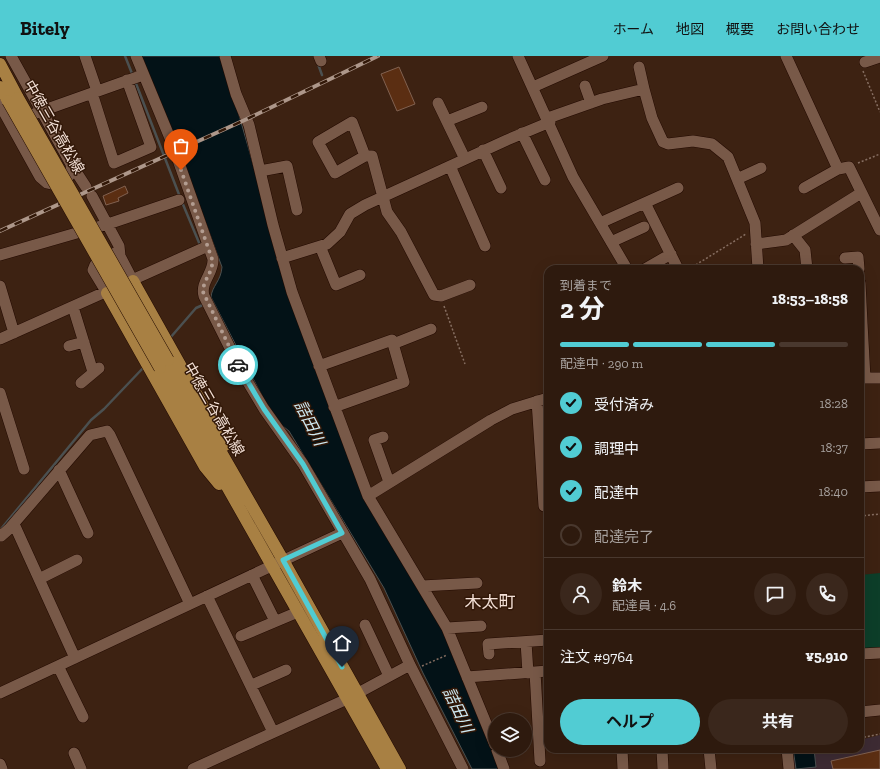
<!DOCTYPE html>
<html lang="ja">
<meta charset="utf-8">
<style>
:root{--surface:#2e1a0e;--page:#3a271c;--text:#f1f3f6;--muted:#a7a19e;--line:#49382e;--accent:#51ccd3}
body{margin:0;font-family:"Zilla Slab","Noto Sans JP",serif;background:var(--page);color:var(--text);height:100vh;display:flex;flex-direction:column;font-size:15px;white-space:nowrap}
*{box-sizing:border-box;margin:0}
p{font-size:13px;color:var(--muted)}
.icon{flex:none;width:22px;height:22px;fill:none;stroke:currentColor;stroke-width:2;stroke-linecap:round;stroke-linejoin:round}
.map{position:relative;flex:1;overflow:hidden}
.side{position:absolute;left:544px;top:209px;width:320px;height:488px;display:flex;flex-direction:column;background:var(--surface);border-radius:12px;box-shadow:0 4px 16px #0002,0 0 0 1px var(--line)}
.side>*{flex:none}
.fabs{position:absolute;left:488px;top:657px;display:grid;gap:8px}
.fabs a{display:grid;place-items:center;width:44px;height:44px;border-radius:50%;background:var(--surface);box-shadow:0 4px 16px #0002,0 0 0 1px var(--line);font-size:20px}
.pin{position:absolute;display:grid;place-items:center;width:34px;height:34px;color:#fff;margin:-41px -17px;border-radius:50% 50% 50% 0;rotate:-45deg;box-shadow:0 0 4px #0007}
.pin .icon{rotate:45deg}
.courier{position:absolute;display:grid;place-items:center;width:40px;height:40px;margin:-20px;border:3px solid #51ccd3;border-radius:50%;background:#fff;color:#222;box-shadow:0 1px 5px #0007}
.head em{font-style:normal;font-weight:700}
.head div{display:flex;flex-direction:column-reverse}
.head{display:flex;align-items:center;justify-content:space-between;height:68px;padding:0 16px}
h1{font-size:26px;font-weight:700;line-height:30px}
.bar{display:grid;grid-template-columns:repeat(4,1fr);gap:6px 4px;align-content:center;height:48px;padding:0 16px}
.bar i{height:5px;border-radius:3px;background:var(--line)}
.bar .active{background:var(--accent)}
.bar p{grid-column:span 4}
.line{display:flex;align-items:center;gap:10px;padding:0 16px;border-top:1px solid var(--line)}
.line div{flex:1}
.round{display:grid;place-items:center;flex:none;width:42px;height:42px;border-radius:21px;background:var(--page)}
ol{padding:0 16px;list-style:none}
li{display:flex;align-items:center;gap:12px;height:44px}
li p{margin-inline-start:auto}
li .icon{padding:4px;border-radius:50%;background:var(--accent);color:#111;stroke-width:4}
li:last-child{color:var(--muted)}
li i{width:22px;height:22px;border:2px solid var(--line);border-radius:50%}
.cta{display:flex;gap:8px;margin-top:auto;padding:8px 16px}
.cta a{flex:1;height:46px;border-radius:24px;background:var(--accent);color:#111;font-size:16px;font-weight:700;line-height:46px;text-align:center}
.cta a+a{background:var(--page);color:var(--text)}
header{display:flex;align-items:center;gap:24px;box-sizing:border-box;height:56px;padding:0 20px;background:var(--accent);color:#111}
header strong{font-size:19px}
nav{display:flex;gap:22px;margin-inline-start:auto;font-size:14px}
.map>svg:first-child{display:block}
.education{fill:#3d2b33}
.green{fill:#0d3e29}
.water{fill:#031217;stroke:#4b5050}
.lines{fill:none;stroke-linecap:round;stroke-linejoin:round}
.stream{stroke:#4b5050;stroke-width:2.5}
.building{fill:#5b2e12;stroke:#816150}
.minor-casing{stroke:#230a00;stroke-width:12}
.major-casing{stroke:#230a00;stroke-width:13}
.path{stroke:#866e61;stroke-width:1.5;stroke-dasharray:2 2;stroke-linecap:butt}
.minor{stroke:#785948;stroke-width:11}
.major{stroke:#a88043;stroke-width:12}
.rail-casing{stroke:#ad978a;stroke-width:4}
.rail{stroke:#321808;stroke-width:2.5;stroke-dasharray:8;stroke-linecap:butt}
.major-bridge-casing{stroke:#230a00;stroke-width:13;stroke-linecap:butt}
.major-bridge{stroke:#a88043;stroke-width:12}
.done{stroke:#b39d91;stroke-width:4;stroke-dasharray:0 7.2}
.route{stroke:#51ccd3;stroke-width:5}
.labels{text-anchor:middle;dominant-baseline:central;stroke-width:3;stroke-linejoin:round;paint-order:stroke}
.street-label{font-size:15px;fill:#f2dfd5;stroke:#321808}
.water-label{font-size:16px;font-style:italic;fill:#ceeaf3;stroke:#321808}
.quarter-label{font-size:17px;fill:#f2dfd5;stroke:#321808}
</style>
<header>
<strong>Bitely</strong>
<nav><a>ホーム</a><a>地図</a><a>概要</a><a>お問い合わせ</a></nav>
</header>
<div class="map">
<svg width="880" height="713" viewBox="0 0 880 713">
<rect width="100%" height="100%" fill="#3d2212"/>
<!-- education -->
<path class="education" d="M880 679V713H792L791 693H860V684Z"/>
<!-- green -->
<path class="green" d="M880 517V593L860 594V519Z"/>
<!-- water -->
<path class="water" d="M141 0H222L291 240 368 446 445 574 501 713H472L423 617 384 532 289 375 274 363 211 241C212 230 221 225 222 211L177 89Z
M793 693H814L816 711 796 713Z"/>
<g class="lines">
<!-- stream -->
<path class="stream" d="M125 0 133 20
M318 8 322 19
M135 25 180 141
M182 146 200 189
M170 282 196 252 205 248
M1 473 91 364 104 353 144 311"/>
</g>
<!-- building -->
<path class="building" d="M399 11 415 48 397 55 381 18Z
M125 130 128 137 118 142 119 145 106 149 103 140Z
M880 694V713H833L831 705Z"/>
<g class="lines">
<defs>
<path id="minor" d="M85 0 97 35
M136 0 172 87 213 203C214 217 200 226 204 240L243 318 264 353 303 408 370 523 410 609 463 713
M225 0 236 38 249 69 273 169 292 236 368 440 447 572 495 689
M319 0 321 5
M518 0 573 121 627 213
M786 0 838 113 804 132
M865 6 880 1
M585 30 591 47
M533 31 603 0
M644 33 652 62 663 86 668 88 693 85 712 88 728 101 755 167 758 213
M92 37 114 107 151 91 127 24
M438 47 465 103
M0 49 40 121 47 127 56 129C66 123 73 121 71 108L11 0
M36 57 143 19
M548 62 602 43 644 33 639 11
M447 65 482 51
M522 77 545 124
M483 94 501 132
M365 100 335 117 318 86 352 66 365 100H372L387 156 401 176 434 239 441 240 470 229
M71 108 86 131
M450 110 485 190
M838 113 849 111 880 174
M260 115 287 110 297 154
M737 123 761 112
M92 140 119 190 120 200
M645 147 678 213
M600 167 678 132
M793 179 805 194 807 213
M611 186 644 171
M756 188 786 184 861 137
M320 190 336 229 360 219
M0 199 108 168 179 144
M282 202 327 188 340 176 350 158 365 149 507 84 550 66
M845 202 858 201 859 213
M645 213 671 198
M860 227 862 267
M0 230 14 277
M107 237 93 214 95 209 115 197 120 200 133 225
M73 251 93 316
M860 267H862L865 322
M0 283 208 190
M393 288 431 273
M69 290 84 286
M319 310 392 284 404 326 334 351
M860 322H880
M81 327 99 312
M0 337 24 413
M537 345 544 450H548
M383 381 374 384 389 426
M860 388 880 387
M59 414 88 477
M860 431 880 430
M368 440 491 364 512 353 548 342
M14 468 75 602
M0 478 1 480 9 473 90 379 107 375 110 379 190 548
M252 519 275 565
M39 523 77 504
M422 530 477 527
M207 540 273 676
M365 569 389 620
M447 572 481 570
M241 580 298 556
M526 586 528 617
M489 598 488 588 548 584
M860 598 880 597
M58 610 83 661
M535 616 540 705
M467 621 548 615
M252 629 286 614
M0 637 342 477
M860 656 880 654
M622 693 623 713
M662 693 663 713
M709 693 711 713
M787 693 789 713
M497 694 504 713
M74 697 81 713
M0 708 2 713
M193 713 347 643 410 609"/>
<path id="major" d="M0 8 18 42
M0 31 8 45
M133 225 225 389
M107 237 205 411 219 428
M168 304 283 504 400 713
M160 312 387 713"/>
</defs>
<!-- minor casing -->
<use href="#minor" class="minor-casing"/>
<!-- major casing -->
<use href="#major" class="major-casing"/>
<!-- path -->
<path class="path" d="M863 15 880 56
M858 107 880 98
M689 213 746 178
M444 250 465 308
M860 460 880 458
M422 610 447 599
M860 682 880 678"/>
<!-- minor -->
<use href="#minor" class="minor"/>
<!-- major -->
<use href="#major" class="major"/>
<defs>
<path id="rail" d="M0 175 247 63 378 0"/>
</defs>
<!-- rail casing -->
<use href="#rail" class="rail-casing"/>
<!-- rail -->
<use href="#rail" class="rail"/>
<defs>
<path id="major-bridge" d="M18 42 168 304
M8 45 160 312"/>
</defs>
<!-- major-bridge casing -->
<use href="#major-bridge" class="major-bridge-casing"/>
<!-- major-bridge -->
<use href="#major-bridge" class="major-bridge"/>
</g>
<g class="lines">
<!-- done -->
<path class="done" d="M181 114 212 203C214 216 203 223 203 236L238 309"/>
<!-- route -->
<path class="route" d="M238 309 264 353 303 408 342 477 283 504 342 611"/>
</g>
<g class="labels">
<!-- street labels -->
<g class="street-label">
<text transform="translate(54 71) rotate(60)">中徳三谷高松線</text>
<text transform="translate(214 353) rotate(60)">中徳三谷高松線</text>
</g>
<!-- water labels -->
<g class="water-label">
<text transform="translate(310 367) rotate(63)">詰田川</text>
<text transform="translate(458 654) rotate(65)">詰田川</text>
</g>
<!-- quarter labels -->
<g class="quarter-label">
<text x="490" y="546">木太町</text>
</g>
</g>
</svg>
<div class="fabs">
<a><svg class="icon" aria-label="layers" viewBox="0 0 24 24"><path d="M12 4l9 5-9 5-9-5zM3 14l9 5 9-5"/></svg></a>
</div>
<div class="pin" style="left:181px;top:114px;background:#ea580c"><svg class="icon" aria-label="bag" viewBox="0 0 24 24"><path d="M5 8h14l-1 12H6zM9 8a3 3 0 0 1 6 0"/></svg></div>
<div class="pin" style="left:342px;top:611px;background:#1f2937"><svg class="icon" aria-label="home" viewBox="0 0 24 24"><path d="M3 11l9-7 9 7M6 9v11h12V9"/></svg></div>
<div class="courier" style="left:238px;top:309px"><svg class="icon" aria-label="car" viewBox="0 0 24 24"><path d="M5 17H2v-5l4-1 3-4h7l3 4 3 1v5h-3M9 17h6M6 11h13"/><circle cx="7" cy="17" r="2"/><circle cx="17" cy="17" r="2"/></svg></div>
<section class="side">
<div class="head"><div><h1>2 分</h1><p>到着まで</p></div><em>18:53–18:58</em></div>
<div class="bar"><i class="active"></i><i class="active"></i><i class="active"></i><i></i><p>配達中 · 290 m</p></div>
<ol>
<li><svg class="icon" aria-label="check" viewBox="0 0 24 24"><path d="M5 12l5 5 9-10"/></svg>受付済み<p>18:28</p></li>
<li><svg class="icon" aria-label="check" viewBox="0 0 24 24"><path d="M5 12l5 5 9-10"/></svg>調理中<p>18:37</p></li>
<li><svg class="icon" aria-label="check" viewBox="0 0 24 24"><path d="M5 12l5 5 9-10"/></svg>配達中<p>18:40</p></li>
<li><i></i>配達完了</li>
</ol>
<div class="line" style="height:72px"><a class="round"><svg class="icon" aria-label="person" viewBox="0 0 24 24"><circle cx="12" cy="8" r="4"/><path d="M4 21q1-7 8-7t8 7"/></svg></a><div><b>鈴木</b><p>配達員 · 4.6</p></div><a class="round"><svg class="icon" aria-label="chat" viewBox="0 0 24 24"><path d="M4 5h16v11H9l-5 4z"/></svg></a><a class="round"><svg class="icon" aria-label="phone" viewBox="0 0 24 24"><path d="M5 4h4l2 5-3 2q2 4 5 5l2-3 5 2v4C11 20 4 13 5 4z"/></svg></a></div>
<div class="line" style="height:52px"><div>注文 #9764</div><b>¥5,910</b></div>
<div class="cta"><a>ヘルプ</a><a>共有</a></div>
</section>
</div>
